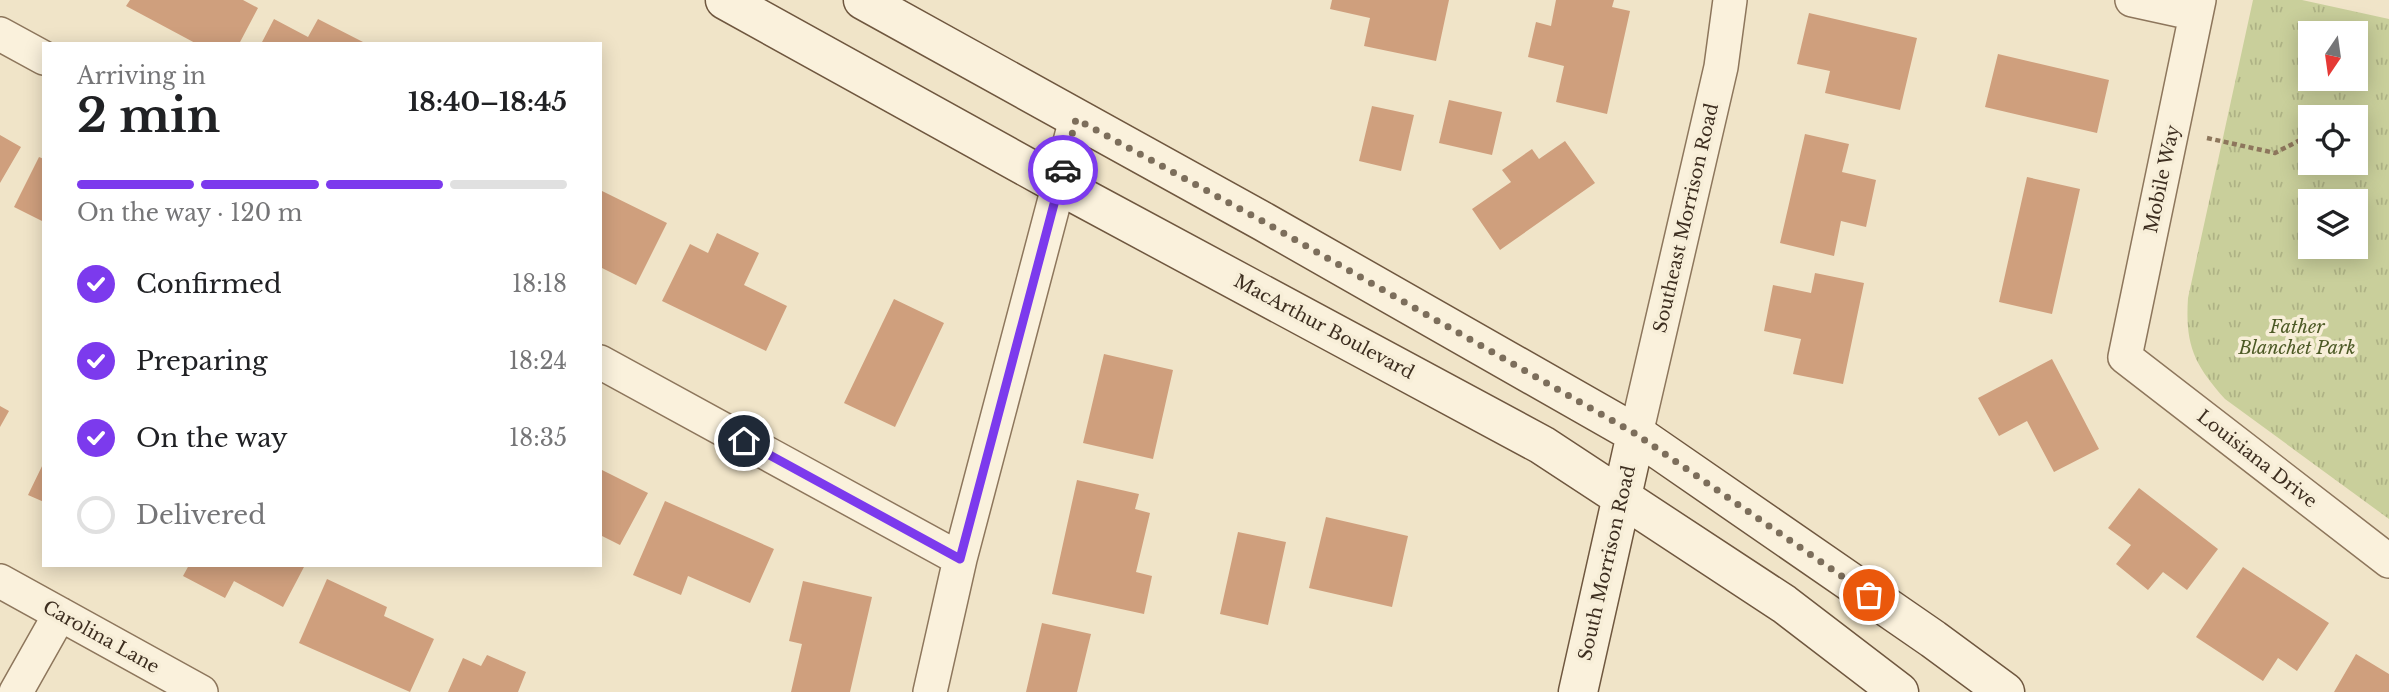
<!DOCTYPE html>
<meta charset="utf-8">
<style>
:root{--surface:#fff;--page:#f6f6f6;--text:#202124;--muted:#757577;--line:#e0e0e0;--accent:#7c3aed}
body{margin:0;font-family:"Libre Baskerville",serif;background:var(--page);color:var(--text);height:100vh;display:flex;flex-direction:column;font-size:26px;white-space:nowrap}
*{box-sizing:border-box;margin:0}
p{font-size:23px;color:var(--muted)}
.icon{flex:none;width:38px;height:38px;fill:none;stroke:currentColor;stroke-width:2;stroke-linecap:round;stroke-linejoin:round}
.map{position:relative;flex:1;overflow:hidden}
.drawer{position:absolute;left:42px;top:42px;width:560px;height:525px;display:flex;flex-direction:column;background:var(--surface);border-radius:0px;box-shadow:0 4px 18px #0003}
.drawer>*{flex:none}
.needle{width:46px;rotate:193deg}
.buttons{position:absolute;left:2298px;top:21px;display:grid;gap:14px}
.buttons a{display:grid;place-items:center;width:70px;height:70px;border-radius:0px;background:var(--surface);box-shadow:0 4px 18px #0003;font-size:35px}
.pin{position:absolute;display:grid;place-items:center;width:60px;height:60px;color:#fff;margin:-30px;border:4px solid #fff;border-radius:50%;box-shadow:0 2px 7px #0007}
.courier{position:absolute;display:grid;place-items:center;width:70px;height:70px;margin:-35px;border:5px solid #7c3aed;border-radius:50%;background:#fff;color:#222;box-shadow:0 2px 9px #0007}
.head em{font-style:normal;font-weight:700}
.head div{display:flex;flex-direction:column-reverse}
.head{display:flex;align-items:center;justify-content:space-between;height:119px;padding:0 35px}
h1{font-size:46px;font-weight:700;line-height:52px}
.bar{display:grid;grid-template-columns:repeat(4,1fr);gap:10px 7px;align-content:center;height:84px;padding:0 35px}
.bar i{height:9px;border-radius:5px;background:var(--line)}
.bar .active{background:var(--accent)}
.bar p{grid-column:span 4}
ol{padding:0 35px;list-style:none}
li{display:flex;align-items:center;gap:21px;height:77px}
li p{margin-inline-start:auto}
li .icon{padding:7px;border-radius:50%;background:var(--accent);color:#fff;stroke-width:4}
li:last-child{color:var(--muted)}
li i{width:38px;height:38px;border:4px solid var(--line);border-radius:50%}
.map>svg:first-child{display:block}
.park{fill:url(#park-tufts);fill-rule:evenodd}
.building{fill:#cf9f7d}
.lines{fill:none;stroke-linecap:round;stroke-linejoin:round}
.street-casing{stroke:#8d765c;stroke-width:36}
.secondary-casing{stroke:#6f573f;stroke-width:41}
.path{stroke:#8d765c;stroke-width:4.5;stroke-dasharray:5 3.5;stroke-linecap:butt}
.street{stroke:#faf1dc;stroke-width:33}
.secondary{stroke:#faf1dc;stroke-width:38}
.done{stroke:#7c6e5b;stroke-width:7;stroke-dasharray:0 12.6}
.route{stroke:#7c3aed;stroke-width:9}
.labels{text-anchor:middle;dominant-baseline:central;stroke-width:7;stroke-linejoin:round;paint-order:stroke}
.street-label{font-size:18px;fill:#3d2e20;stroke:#f7eed8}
.park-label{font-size:18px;font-style:italic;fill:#4d5a26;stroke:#f7eed8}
</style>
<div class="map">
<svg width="2389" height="692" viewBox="0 0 2389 692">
<defs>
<pattern id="park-tufts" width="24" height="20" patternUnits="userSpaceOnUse" patternTransform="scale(1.75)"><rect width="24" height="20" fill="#c9cf9b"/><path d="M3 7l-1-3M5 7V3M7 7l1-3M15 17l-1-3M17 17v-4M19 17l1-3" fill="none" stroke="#aeb285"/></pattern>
</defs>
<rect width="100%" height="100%" fill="#f0e4c8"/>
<!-- park -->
<path class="park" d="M2253 0H2302L2389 19V519L2225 399C2194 364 2185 345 2188 298ZM2310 33H2356V79H2310ZM2310 117H2356V163H2310ZM2310 201H2356V247H2310Z"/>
<!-- building -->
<path class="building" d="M130 0H243L258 8 239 44H197L126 6Z
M1332 0H1449L1436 61 1364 46 1370 18 1330 9Z
M1556 0H1614L1612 7 1630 11 1607 114 1556 102 1564 66 1528 57 1536 22 1551 26Z
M1809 13 1917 38 1900 110 1825 93 1830 71 1797 64Z
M274 19 308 37 318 19 363 42 362 44H261Z
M1998 54 2109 80 2097 133 1985 107Z
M1449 100 1502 112 1492 155 1439 143Z
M1372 106 1414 115 1401 171 1359 161Z
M1805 134 1849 144 1842 172 1876 180 1866 227 1841 221 1834 256 1780 243Z
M0 135 21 147 0 183Z
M1565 141 1595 183 1500 250 1472 209 1511 182 1502 170 1532 149 1539 159Z
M39 157 44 159V222L14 207Z
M2027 177 2080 189 2052 314 1999 302Z
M600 190 667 223 636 285 600 267Z
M717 233 759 253 744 285 787 306 766 351 662 301 690 244 708 253Z
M1815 273 1864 283 1843 384 1793 374 1801 339 1764 331 1773 285 1811 293Z
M894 299 944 323 895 427 844 403Z
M1104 354 1173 370 1153 459 1083 443Z
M2052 359 2099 449 2054 472 2027 421 1999 436 1978 398Z
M0 406 9 411 0 427Z
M44 462V502L28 495Z
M600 469 648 493 620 545 600 535Z
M1077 480 1139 494 1135 509 1150 513 1136 572 1152 576 1144 614 1052 594Z
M2139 488 2218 549 2187 590 2163 572 2148 590 2116 564 2131 545 2108 528Z
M665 501 774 549 750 603 688 576 681 595 633 575Z
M1326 517 1408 536 1392 607 1309 588Z
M1238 532 1286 542 1268 625 1220 614Z
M189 565H305L283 607 234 581 225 598 183 576Z
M2243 567 2329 623 2297 671 2278 658 2263 681 2196 637Z
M327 579 387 607 384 616 434 639 410 692 299 643Z
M803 581 872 597 850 692H791L802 644 789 641Z
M1042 623 1091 634 1077 692H1026Z
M2356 654 2389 674V692H2334Z
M487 655 526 672 518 692H448L463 658 481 666Z"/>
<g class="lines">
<defs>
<path id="street" d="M2132 0 2196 14
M2199 0 2125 357 2389 561
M0 34 44 58
M600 362 960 559
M1636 434 1721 67 1730 0
M0 581 201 692
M16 692 60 614
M930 692 960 559 1076 119"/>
<path id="secondary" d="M725 0 1059 185 1542 445 1784 604 1899 692
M863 0 1264 222 1636 434 1933 639 2005 692
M1578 692 1636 434"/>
</defs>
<!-- street casing -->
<use href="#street" class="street-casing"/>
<!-- secondary casing -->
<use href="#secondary" class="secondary-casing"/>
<!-- path -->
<path class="path" d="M2207 138 2275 153 2310 135"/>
<!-- street -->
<use href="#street" class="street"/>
<!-- secondary -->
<use href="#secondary" class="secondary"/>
</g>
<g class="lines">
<!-- done -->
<path class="done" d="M1063 170 1076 119 1264 222 1636 434 1869 595"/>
<!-- route -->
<path class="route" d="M744 441 960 559 1063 170"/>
</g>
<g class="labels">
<!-- street labels -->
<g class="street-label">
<text transform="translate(2162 179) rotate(-78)">Mobile Way</text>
<text transform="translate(1686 218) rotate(-77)">Southeast Morrison Road</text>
<text transform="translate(1324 327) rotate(28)">MacArthur Boulevard</text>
<text transform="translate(2257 459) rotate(38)">Louisiana Drive</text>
<text transform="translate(1607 563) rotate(-77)">South Morrison Road</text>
<text transform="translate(101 637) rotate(29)">Carolina Lane</text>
</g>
<!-- park labels -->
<g class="park-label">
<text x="2297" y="327">Father<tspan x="2297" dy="21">Blanchet Park</tspan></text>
</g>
</g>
</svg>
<div class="buttons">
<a><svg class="needle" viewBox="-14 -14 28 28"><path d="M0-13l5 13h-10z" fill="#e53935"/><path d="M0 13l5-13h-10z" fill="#757577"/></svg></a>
<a><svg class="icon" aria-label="locate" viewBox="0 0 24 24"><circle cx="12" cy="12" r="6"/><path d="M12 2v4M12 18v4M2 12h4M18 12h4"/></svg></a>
<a><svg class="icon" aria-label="layers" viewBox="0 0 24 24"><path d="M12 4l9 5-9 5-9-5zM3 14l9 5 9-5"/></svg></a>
</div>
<div class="pin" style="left:1869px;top:595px;background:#ea580c"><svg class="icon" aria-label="bag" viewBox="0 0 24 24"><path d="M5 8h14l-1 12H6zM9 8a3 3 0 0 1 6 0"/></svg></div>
<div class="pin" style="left:744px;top:441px;background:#1f2937"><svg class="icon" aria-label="home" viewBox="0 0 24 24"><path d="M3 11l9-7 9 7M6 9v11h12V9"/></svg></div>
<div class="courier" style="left:1063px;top:170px"><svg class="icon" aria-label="car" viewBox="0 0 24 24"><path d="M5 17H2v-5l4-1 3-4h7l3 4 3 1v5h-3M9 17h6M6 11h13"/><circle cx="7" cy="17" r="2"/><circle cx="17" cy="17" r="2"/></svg></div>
<section class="drawer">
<div class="head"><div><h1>2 min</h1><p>Arriving in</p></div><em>18:40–18:45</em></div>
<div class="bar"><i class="active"></i><i class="active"></i><i class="active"></i><i></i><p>On the way · 120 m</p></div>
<ol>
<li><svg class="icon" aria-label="check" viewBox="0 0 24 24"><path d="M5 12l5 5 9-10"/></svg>Confirmed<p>18:18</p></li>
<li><svg class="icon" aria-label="check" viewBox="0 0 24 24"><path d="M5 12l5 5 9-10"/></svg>Preparing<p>18:24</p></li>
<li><svg class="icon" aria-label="check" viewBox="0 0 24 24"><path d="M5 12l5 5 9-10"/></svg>On the way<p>18:35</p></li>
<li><i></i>Delivered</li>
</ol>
</section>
</div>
